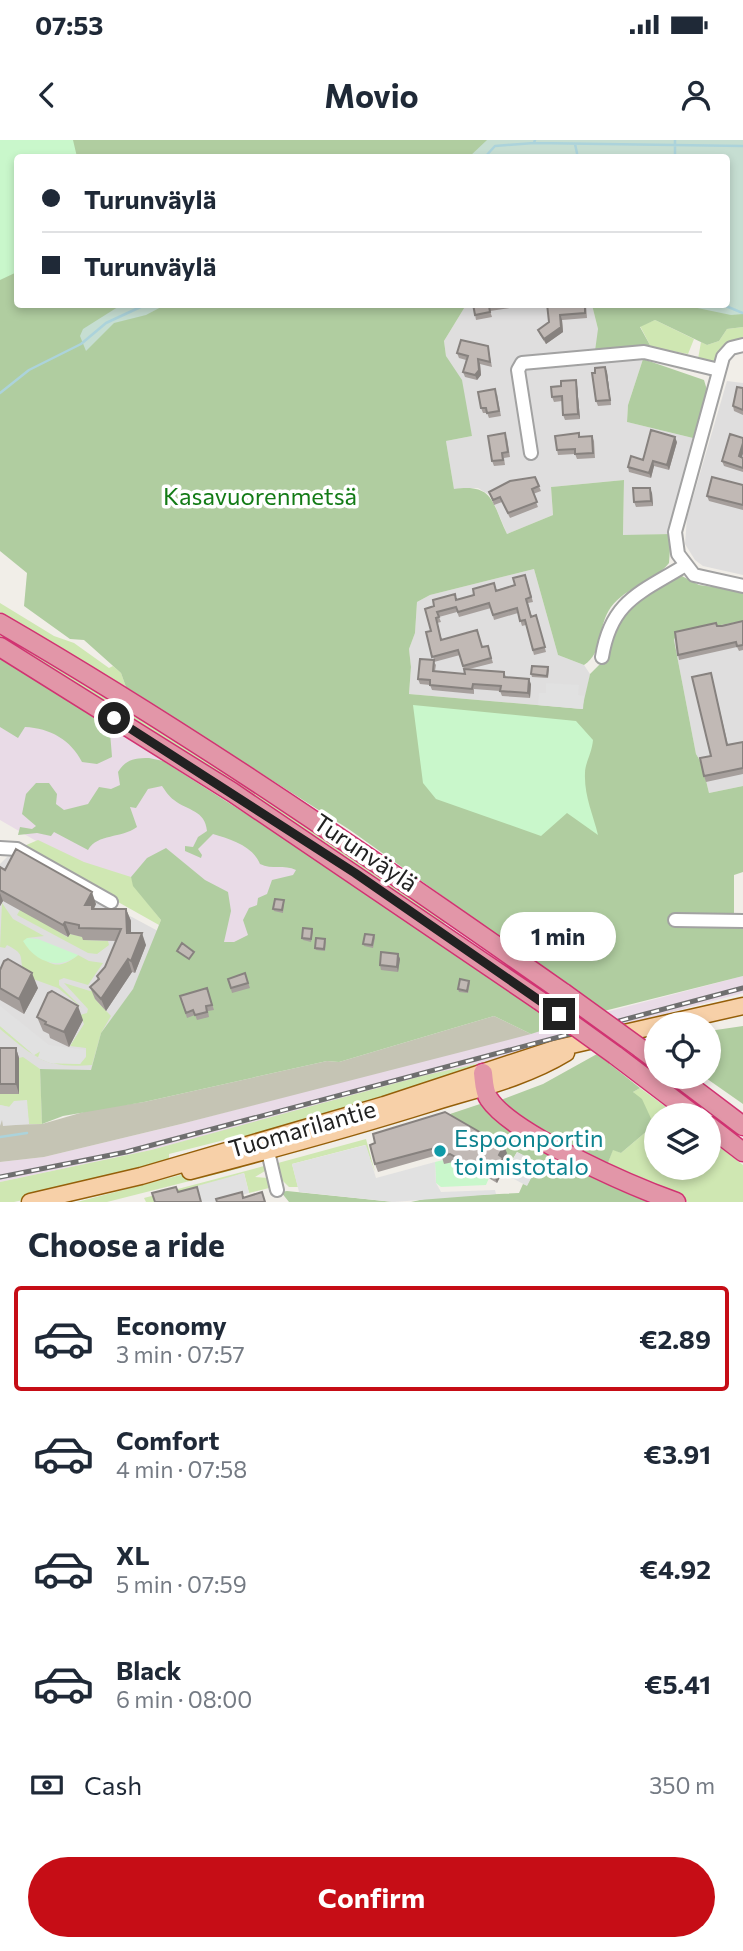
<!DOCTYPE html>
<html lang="en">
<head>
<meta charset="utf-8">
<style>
	:root { --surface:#fff; --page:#f2f2f3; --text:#1f2937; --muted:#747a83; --line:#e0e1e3; --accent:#c60d16 }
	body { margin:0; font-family:Commissioner,sans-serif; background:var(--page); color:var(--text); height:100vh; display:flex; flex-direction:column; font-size:26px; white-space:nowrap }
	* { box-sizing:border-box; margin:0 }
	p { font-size:23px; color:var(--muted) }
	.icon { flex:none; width:38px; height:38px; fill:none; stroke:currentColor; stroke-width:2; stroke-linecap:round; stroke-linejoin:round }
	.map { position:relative; height:1062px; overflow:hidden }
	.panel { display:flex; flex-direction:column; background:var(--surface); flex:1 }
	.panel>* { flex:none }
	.top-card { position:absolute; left:14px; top:14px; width:716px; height:154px; border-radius:7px; box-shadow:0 4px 10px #0003; display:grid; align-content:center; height:154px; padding:0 28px; background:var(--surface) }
	.fabs { position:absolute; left:644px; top:872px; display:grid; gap:14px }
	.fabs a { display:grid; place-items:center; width:77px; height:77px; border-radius:50%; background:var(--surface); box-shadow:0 4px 10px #0003; font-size:35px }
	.end { position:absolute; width:32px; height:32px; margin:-16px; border:9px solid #212121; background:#fff; box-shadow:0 0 0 4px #fff }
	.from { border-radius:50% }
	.bubble { position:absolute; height:49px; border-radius:24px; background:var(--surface); box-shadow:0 4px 10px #0003; font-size:23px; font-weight:700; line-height:49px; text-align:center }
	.top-card b { display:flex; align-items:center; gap:24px; height:66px; font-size:26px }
	.top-card b+b { border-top:2px solid var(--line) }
	.top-card i { width:18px; height:18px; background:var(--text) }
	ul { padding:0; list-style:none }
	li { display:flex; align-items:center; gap:21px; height:105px; margin:0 14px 10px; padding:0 14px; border:4px solid transparent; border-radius:7px }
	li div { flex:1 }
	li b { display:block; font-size:26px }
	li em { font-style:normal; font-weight:700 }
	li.on { border-color:var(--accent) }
	li>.icon { width:63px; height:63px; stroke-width:1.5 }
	h2 { padding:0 28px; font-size:32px; line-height:84px }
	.pay { display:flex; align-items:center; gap:18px; height:77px; padding:0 28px; font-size:26px }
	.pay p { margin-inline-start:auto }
	.action { display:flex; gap:14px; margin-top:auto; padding:14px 28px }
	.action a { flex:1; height:80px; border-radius:42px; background:var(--accent); color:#fff; font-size:28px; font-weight:700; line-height:80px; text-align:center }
	.status { display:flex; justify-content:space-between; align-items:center; height:49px; padding:0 35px; background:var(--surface); direction:ltr }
	.status svg { height:19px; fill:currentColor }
	header { display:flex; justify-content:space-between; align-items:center; height:91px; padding:0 28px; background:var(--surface); font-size:32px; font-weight:700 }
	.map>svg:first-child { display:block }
	.residential { fill:#dfdede }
	.industrial { fill:#e9dbe7 }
	.construction { fill:#c5c4b4 }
	.grass { fill:#cfe7b2 }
	.forest { fill:#b0cda0 }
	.wetland { fill:#c6ded2 }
	.park { fill:#c9f7cb }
	.parking { fill:#e1e1e1 }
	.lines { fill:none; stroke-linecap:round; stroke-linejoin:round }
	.stream { stroke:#acd3db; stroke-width:2.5 }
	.minor-casing { stroke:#a2a2a2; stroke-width:16 }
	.major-casing { stroke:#955f09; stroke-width:19 }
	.highway-casing { stroke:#d13372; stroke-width:21 }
	.minor { stroke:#fff; stroke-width:12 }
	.major { stroke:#f7d0a8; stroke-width:16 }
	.highway { stroke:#e296a8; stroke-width:18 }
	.rail-casing { stroke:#6f6f6f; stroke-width:5 }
	.rail { stroke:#fff; stroke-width:2.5; stroke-dasharray:8; stroke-linecap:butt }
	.highway-bridge-casing { stroke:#d13372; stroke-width:21; stroke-linecap:butt }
	.highway-bridge { stroke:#e296a8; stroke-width:18 }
	.wall { fill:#a69f9c; fill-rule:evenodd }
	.shaded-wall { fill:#87827f }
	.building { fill:#c1b9b5; stroke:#87827f; stroke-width:2 }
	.route { stroke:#212121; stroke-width:9 }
	.culture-dot { fill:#0f9aa8; stroke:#fff; stroke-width:2.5 }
	.labels { text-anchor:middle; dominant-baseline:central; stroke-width:7; stroke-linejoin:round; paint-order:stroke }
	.park-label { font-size:24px; fill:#137b16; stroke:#fff }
	.street-label { font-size:24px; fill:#212121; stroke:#fff }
	.culture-label { font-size:24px; fill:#0d838f; stroke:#fff; text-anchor:start }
</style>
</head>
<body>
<div class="status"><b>07:53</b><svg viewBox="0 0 49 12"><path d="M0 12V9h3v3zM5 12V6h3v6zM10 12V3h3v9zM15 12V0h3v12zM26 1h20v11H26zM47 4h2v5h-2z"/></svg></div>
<header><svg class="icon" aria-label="back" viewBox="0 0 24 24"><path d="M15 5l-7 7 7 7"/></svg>Movio<svg class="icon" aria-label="person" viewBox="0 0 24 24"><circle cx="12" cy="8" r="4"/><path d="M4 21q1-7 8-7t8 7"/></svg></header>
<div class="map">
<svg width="743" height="1062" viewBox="0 0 743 1062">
	<rect width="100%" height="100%" fill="#f1eee8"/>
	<!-- residential -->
	<path class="residential" d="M466,165H592L598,189L643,208V219L628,265L627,282L693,298L671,394L623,396L624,340L551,347L553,375L507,394L491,356L478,348L454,349L446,301L472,296L446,216L444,201Z
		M727,241L743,243V435L703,426L695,420L685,404L687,378Z
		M534,429L558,515L584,525L590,534L583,569L409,554L411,527L409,509L415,493L417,462L430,455Z
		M743,481V646L709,653L702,624L696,614L674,500L676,493Z
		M16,715L158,791L133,850L101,893L91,931L40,929L42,984L0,986V724L7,717Z"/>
	<!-- industrial -->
	<path class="industrial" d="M0,519L94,575L163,621L304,727L238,818L0,680Z
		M743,836V853L151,1010L0,1042V1022L44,1017L181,984Z"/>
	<!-- construction -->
	<path class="construction" d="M494,876L531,894L181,984L44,1017L0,1022V980H3V985L42,984L94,969L144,962L327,921L339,922Z"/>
	<!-- grass -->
	<path class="grass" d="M655,180L694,199L688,214L651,207L640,186Z
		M743,187V200L722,209L713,222L698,219L701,202L707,205L719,201L727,189Z
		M0,463L54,496L74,503L109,528L113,526L121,533L126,547L0,472Z
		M0,491L218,626L447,779L444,784L215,631L0,498Z
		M38,700L84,722L131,737L134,746L161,780L159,785L45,721L24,706Z
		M2,763L13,779L44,796L27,798C42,819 53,836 78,815L89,821L103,823L88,845L64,838L59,840V845L82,868L58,848L33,839L24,832C18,817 27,815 7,805L5,808L0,807Z
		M21,768L67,797L70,794L83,797L84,800L108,801L109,805L97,814L88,813L17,775Z
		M64,843L90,851L96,849L95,859L111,876L101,893L92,925C46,929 34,917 0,889V886L34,915L41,911L38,918L50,923L80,924L86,917V908L62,905L70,906L84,884L80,875L87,873L88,869Z
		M544,909L246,1000L244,995L169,1014V1019C119,1039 68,1050 14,1062H0V1042L151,1010L422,936Z
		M23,917L40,929L42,984H29L26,960L10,967L0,965V954H19V918Z
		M640,948L677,975H656V1027H709V999L743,1025V1062H688L606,1028L613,1009L621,1013L654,985L633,952Z
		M366,999L375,1032L365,1005L292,1024L298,1047H289L279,1037L278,1023Z
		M245,1022L241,1028L107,1062H77L219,1025Z
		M264,1026L265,1031L255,1037L268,1038L269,1048L249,1053L244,1033L155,1062H146L144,1058Z"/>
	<!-- forest -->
	<path class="forest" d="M0,0H743V187L727,189L719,201L707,205L655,180L640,187L651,207L595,211L598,189L592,165L726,164V18H18V164L466,165L444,201L446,216L462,240L472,296L446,301L454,349C495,343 492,364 507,394L553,375L551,347L624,340L623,395L671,394L669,423C654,442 626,447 611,467C597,486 604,512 584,525L558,515L534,429L430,455L417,462L415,493L409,509L411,527L409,554L582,569L590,534L605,519L607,507L625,468L680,435L699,445L743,451V481L677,493L674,500L696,614L702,624L709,653L743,646V732L734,735V779L743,784V836L604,871L350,690L126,547L121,533L84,500L70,499L24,466L27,433L0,411Z
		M643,219L704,240L707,250L693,298L627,282L628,265Z
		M0,519L94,575L110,592L112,617L97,624L82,622C71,600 50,588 25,587L18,598L0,587Z
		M149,618L163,621L328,726L559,885L531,894L494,876L339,922L327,921L144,962L63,976L42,984L40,929L91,930L101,893L133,849L161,780L133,746L131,737L147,718L166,708L205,740L228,752L231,771L224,802H234L248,795L243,780L249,768L257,765L258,758L267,754L272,740L293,735L296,730C284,724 272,730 260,724C253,706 230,699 213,694L198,709L202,715L201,718L185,711V706L193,707L198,697L207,691C205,670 188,671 174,660C169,657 165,650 162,646L148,649L136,668L130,667L137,687C121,699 98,693 88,710L54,692L51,696L37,693L18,695L20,687L32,689L36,686L22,674L26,654L36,643H49L57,654L56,664L64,670L88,664L99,647L111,649L120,645L118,632C126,619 135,618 149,618Z
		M743,886V964L703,936H709V891Z
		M597,914L640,948L633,952L642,959L654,985L621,1013L613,1010L606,1028L571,1010L498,961L543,944Z
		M483,963L661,1062H411L433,1057L519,1053L523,1044L527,1045L538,1023L517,1012L509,1025H506L441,977Z
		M287,1051L394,1062H289L281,1052Z"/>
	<!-- wetland -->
	<path class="wetland" d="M487,0H743V174L731,175L683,165L726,164V18L469,17Z
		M121,165H165L146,175L114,183L86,211L80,196L83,189Z"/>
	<!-- park -->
	<path class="park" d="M0,0H73L77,17L18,18L17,132L0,140Z
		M413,565L576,581L593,600C592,613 585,623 585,633C584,656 593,674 598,695L567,673L541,696L436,659L423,643Z
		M27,798L38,799L78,815C59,831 35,822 23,801Z
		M447,1019L489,1038L486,1045L441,1047L436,1043L435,1022Z"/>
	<!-- parking -->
	<path class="parking" d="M546,543L579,545L578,555L584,556L583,569L538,565L539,553H546Z
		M0,866L49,905L86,910V916L80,924L50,923L38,918L40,911L34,915L0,886Z
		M27,960L29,984L3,986L2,980L0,986V965L9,967L14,961Z
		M366,1005L376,1038L435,1022L436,1043L441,1052L495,1050L496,1054L394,1062L299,1052L292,1024Z
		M517,1012L539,1023L527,1046L505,1034Z
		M244,1033L249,1053L216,1062H202L197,1046Z"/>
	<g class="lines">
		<!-- stream -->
		<path class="stream" d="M675,0V18
			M534,3L743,6
			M575,4L578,18
			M484,18L495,6L534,3L535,0
			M721,164L743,173
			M0,253L29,230L81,204L106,183L147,164
			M0,997L27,993"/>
		<!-- minor casing -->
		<g class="minor-casing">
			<path id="minor" d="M743,205L731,208L723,217L675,392L678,414L694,435L743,446
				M531,313L518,230L522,223L644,212L719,230
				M602,517C611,461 640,453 684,426
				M0,708L17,709L111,762
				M675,780L743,781
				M266,1003L277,1050"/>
		</g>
		<!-- major casing -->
		<g class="major-casing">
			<path id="major" d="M190,1031C271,1010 351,988 431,963C476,949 525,938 566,913
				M30,1062L141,1036L384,965L554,909L743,866"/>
		</g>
		<!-- highway casing -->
		<g class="highway-casing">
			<path id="highway" d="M0,483C195,596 380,724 564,853
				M0,507L232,652L540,861
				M640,908L656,920
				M615,915L694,975
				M483,933C484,941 484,952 489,959C513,995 634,1047 676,1062
				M677,936L743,986
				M709,986L743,1012"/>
		</g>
		<!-- minor -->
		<use href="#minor" class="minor"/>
		<!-- major -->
		<use href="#major" class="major"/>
		<!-- highway -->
		<use href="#highway" class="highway"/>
		<!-- rail casing -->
		<g class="rail-casing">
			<path id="rail" d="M0,1037L126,1012L743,848"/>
		</g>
		<!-- rail -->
		<use href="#rail" class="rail"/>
		<!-- highway-bridge casing -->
		<g class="highway-bridge-casing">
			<path id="highway-bridge" d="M564,853L640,908
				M540,861L615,915"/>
		</g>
		<!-- highway-bridge -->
		<use href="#highway-bridge" class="highway-bridge"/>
	</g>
	<!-- wall -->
	<path class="wall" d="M473,164H517V167L490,171L492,177L476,180Z
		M547,164H586L587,178L562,180L563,192L546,204L540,195L538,190L549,182Z
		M488,206L492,227L480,224L481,235L477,240L465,237L463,232L466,220L459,218L457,213Z
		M605,227L607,232L611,265L598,266L596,261L595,233Z
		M576,240L577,245L580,279L565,280L563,275L562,261L554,262L552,257L561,246Z
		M743,248V275L734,271L733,266Z
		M497,254L501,276L489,278L487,273H483L481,268Z
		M592,296L594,301L595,318L577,319L575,314L558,315L557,310L580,297Z
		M507,298L510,317L504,318L505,325L494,326L492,321Z
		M677,302L669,330L654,326L651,338L629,332L628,327Z
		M742,317L743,318V332L724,326L722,321Z
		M535,337L541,351L533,354L538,367L510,378L502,362L494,365L489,352Z
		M743,345V370L709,361L707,356Z
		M652,353L653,366L636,367L634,362Z
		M527,440L533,462L528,463L532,477L536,475L546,512L534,515L526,485L522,486L518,473L494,480L491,468L459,477L457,472L439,477L441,482L437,483L442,500L482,507L488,506L493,523L469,529L504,532L506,537L531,544L530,558L502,556L500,551L474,549V554L432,550L430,545L420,544L418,539L434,520L426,492L431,491L425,469L515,445ZM460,515L465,534L435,531L436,525L434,522Z
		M743,481V510L739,511L737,507L679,520L678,515L717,486Z
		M548,527L549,530L548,538L532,537L531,534Z
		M711,533L728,605L743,602V634L706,642L704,636L711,616Z
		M0,727L96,764L94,769H126L131,781V793L146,805L135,833L132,832L106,871L95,859L90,847L98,840L97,836L105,827L116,801L83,800L82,797L70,794L68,797L3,761L0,766Z
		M284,760V763L283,773L274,771L273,769Z
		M312,789L313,792L311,802L303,800L302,798Z
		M374,795L375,798L373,808L364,806L363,804Z
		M326,801L325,811L316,810L315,808Z
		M398,814L400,819L398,832L381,830L380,825Z
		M0,830L38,848L24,874L0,860Z
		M245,833L250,848L232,853L228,839Z
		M469,841L470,843L468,853L459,852L458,849Z
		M207,848L214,870L208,871L209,877L197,880L195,875L187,878L180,856Z
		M37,877L83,880L69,907L50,898L49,894L43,891Z
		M0,908H16L19,918V954H0Z
		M373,994L507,1013L504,1019L506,1025L497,1043L480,1033L478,1036L453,1022L444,1024L441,1014L378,1032L375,1024V1003Z"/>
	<!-- shaded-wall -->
	<path class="shaded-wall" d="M560,175L562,180L563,192L546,204L544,199Z
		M478,219L480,224L481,235L477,240L475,235Z
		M605,227L607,232L611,265L610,260Z
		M576,240L577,245L580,279L578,274Z
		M675,297L677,302L669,330L667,325Z
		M743,303V314L741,321L739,316Z
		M653,321L654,326L651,338L649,333Z
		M650,348L652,353L653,366L651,361Z
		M529,539L531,544L530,558L528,553Z
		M92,752L96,764L93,770L85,765Z
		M0,753L3,761L0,766Z
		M126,769L131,781V805L127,793Z
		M65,782L70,794L68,797L63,785Z
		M142,793L146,805L135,833L131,821Z
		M398,814L400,819L398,832L397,827Z
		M128,819L132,832L106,871L101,859Z
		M32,833L38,848L24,874L19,859Z
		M78,866L83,880L69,907L64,892Z
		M16,908L19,918V954L16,944Z
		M504,1006L507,1013L504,1019L506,1025L497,1043L494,1035L499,1015Z
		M477,1025L480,1033L478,1036L475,1028Z"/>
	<!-- building -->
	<path class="building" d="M473,164H499L489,166L490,172L475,175Z
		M547,164H585V173L560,175L561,187L544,199L538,190L549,182Z
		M461,200L488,206L490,222L478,219L479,230L475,235L463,232L468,216L457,213Z
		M605,227L610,260L596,261L592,233H595V228Z
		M576,240L578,274L563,275L562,256L552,257L551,247L561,246V241Z
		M737,247L743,248V270L733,266Z
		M495,249L499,271L487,273L486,268H481L478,252Z
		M651,290L675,297L667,325L653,321L649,333L628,327L631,316L643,320Z
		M505,293L508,312L502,313L503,320L492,321L488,296Z
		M579,293V297L592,296L593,313L575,314V309L557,310L555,296Z
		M730,294L743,298V303L739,316L743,318V328L722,321Z
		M535,337L539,346L532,349L537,362L508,373L500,357L493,360L489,352L510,341Z
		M712,337L743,345V365L707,356Z
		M633,348H650L651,361L634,362Z
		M525,435L531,457L526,459L531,477L536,475L545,507L533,510L525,480L520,481L517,468L493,475L489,463L458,472L456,467L437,472L439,477L436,478L441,500L477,490L482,507L488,506L491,518L463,526L458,510L432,517L426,492L431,491L425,469L434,466L433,460L455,454L456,460L474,455L473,449L494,443L496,451L515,445L513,438Z
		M743,481V505L737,506L736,502L678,515L675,492L716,483L717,486H722Z
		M420,519L434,520L433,531L465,534L464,529L504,532V537L529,539L528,553L500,551L501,546L473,544L472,549L430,545V540L418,539Z
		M532,526L548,527L547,536L531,534Z
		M711,533L727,605L743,602V628L704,636L700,618L711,616L692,537Z
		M16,709L92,752L85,765H92V769H126L127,793H142L131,821L128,819L101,859L90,847L99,839L97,836L105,827L121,789L79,788V785L65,782L63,785L0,750V727L5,730Z
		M275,759L284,760L282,770L273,769Z
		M303,788L312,789L311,799L302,798Z
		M365,794L374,795L372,805L363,804Z
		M316,798L325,799L324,809L315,808Z
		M182,803L194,812L189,819L177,811Z
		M381,812L398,814L397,827L380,825Z
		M8,819L32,833L19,859L0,848V830L4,821Z
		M245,833L248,843L231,848L228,839Z
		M460,839L469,841L467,851L458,849Z
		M207,848L212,865L206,866L207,872L195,875L193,870L186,873L180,856Z
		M52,851L78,866L64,892L45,884L46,882L37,877L48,853Z
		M0,908H16V944H0Z
		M445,972L504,1006L499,1015L503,1018L494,1035L477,1025L475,1028L450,1014L441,1016L439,1007L375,1024L370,1005L375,1003L373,994Z
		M176,1047L178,1052L197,1047L201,1062H155L152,1053Z
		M242,1052L243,1058L262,1052L265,1062H217L216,1059Z"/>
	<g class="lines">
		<!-- route -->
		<path class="route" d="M114,578L355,733L559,874"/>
	</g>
	<!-- markers -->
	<circle class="culture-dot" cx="440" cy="1011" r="7"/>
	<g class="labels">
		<!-- park labels -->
		<g class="park-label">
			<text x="260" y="355">Kasavuorenmetsä</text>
		</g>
		<!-- street labels -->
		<g class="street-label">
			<text transform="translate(366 712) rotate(34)">Turunväylä</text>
			<text transform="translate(302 988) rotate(-16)">Tuomarilantie</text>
		</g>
		<!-- culture labels -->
		<g class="culture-label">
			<text x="454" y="997">Espoonportin<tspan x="454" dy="28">toimistotalo</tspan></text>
		</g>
	</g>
</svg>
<div class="fabs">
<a><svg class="icon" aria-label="locate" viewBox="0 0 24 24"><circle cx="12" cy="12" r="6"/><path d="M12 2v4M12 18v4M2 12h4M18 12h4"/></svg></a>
<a><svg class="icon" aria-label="layers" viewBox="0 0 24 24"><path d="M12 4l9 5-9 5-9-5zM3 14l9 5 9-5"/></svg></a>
</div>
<i class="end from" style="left:114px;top:578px"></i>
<i class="end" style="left:559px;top:874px"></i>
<div class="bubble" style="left:500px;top:772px;width:116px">1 min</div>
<div class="top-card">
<b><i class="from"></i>Turunväylä</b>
<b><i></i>Turunväylä</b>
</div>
</div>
<section class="panel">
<h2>Choose a ride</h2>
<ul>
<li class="on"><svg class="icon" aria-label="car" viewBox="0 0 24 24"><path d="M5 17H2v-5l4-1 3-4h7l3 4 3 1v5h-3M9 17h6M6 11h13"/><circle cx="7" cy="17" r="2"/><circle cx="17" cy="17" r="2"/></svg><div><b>Economy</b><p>3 min · 07:57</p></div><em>€2.89</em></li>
<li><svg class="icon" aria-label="car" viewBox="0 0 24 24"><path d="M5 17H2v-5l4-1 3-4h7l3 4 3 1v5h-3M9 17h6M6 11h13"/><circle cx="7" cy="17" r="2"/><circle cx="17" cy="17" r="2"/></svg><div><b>Comfort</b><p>4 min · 07:58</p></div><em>€3.91</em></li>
<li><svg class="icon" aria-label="car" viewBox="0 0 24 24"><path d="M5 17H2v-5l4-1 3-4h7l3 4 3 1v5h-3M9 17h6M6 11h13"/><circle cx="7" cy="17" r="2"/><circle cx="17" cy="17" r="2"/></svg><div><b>XL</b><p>5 min · 07:59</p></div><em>€4.92</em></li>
<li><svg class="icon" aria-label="car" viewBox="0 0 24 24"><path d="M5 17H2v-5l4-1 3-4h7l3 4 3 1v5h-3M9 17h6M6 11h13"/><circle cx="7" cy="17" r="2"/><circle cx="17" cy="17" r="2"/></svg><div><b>Black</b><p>6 min · 08:00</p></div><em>€5.41</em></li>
</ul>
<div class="pay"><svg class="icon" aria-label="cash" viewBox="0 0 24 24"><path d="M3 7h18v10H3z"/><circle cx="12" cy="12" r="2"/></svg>Cash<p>350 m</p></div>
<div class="action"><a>Confirm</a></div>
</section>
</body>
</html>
